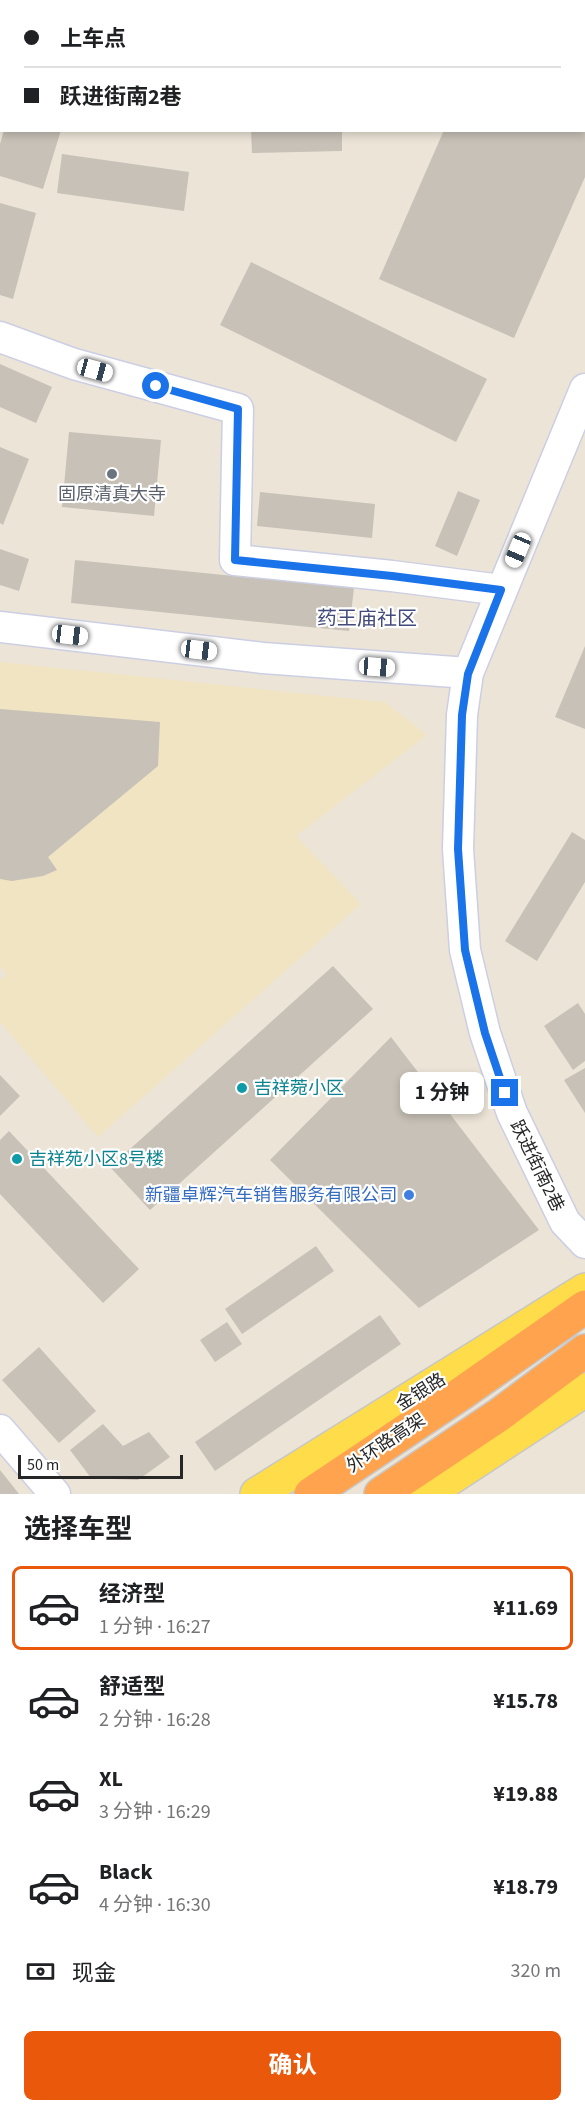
<!DOCTYPE html>
<html lang="zh">
<head>
<meta charset="utf-8">
<style>
	:root { --surface:#fff; --page:#f2f2f2; --text:#202124; --muted:#757577; --line:#e0e0e0; --accent:#ea580c }
	body { margin:0; font-family:"Source Sans 3","Noto Sans SC",sans-serif; background:var(--page); color:var(--text); height:100vh; display:flex; flex-direction:column; font-size:22px; white-space:nowrap }
	* { box-sizing:border-box; margin:0 }
	p { font-size:20px; color:var(--muted) }
	.icon { flex:none; width:33px; height:33px; fill:none; stroke:currentColor; stroke-width:2; stroke-linecap:round; stroke-linejoin:round }
	.map { position:relative; height:1494px; overflow:hidden }
	.drawer { display:flex; flex-direction:column; background:var(--surface); flex:1 }
	.drawer>* { flex:none }
	.hud { position:absolute; left:0px; top:0px; width:585px; height:132px; box-shadow:0 3px 9px #0003; display:grid; align-content:center; height:132px; padding:0 24px; background:var(--surface) }
	.scale { position:absolute; left:18px; bottom:15px; width:165px; box-sizing:border-box; padding-left:6px; border:3px solid #272727; border-top:0; font-size:16px; line-height:21px; white-space:nowrap; color:#272727; -webkit-text-stroke:4px #fff; paint-order:stroke }
	.end { position:absolute; width:27px; height:27px; margin:-14px; border:8px solid #1a73e8; background:#fff; box-shadow:0 0 0 3px #fff }
	.from { border-radius:50% }
	.bubble { position:absolute; height:42px; border-radius:9px; background:var(--surface); box-shadow:0 3px 9px #0003; font-size:20px; font-weight:700; line-height:42px; text-align:center }
	.car { position:absolute; width:18px; height:36px; margin:-18px -9px; border-radius:8px; box-shadow:0 0 4px 2px #0007; background:linear-gradient(#fff 24%,#345 0 40%,#fff 0 76%,#345 0 86%,#fff 0) }
	.hud b { display:flex; align-items:center; gap:21px; height:57px; font-size:22px }
	.hud b+b { border-top:2px solid var(--line) }
	.hud i { width:15px; height:15px; background:var(--text) }
	ul { padding:0; list-style:none }
	li { display:flex; align-items:center; gap:18px; height:84px; margin:0 12px 9px; padding:0 12px; border:3px solid transparent; border-radius:9px }
	li div { flex:1 }
	li b { display:block; font-size:22px }
	li em { font-style:normal; font-weight:700 }
	li.active { border-color:var(--accent) }
	li>.icon { width:54px; height:54px; stroke-width:1.5 }
	h2 { padding:0 24px; font-size:27px; line-height:72px }
	.pay { display:flex; align-items:center; gap:15px; height:66px; padding:0 24px; font-size:22px }
	.pay p { margin-inline-start:auto }
	.primary-button { display:flex; gap:12px; margin-top:auto; padding:12px 24px }
	.primary-button a { flex:1; height:69px; border-radius:9px; background:var(--accent); color:#fff; font-size:24px; font-weight:700; line-height:69px; text-align:center }
	.map>svg:first-child { display:block }
	.education { fill:#f0e4c3 }
	.building { fill:#c7c1b7 }
	.lines { fill:none; stroke-linecap:round; stroke-linejoin:round }
	.minor-casing { stroke:#cccfe3; stroke-width:33 }
	.major-casing { stroke:#c7c7c7; stroke-width:36 }
	.highway-casing { stroke:#c7c7c7; stroke-width:36 }
	.minor { stroke:#fff; stroke-width:30 }
	.major { stroke:#ffdc49; stroke-width:33 }
	.highway { stroke:#ffa34f; stroke-width:33 }
	.route { stroke:#1a73e8; stroke-width:8 }
	.worship-dot { fill:#6b7280; stroke:#fff; stroke-width:2 }
	.culture-dot { fill:#0f9aa8; stroke:#fff; stroke-width:2 }
	.shop-dot { fill:#3f7fe0; stroke:#fff; stroke-width:2 }
	.labels { text-anchor:middle; dominant-baseline:central; stroke-width:4.5; stroke-linejoin:round; paint-order:stroke }
	.worship-label { font-size:18px; fill:#5b616d; stroke:#fff }
	.culture-label { font-size:18px; fill:#0d838f; stroke:#fff; text-anchor:start }
	.street-label { font-size:18px; fill:#272727; stroke:#fff }
	.shop-label { font-size:18px; fill:#366cbe; stroke:#fff; text-anchor:end }
	.neighbourhood-label { font-size:20px; fill:#434b7c; stroke:#fff }
</style>
</head>
<body>
<div class="map">
<svg width="585" height="1494" viewBox="0 0 585 1494">
	<rect width="100%" height="100%" fill="#ece4d7"/>
	<!-- education -->
	<path class="education" d="M0,662L385,702L427,735L296,836L361,904L98,1137L0,1022V980L7,974L0,967Z"/>
	<!-- building -->
	<path class="building" d="M4,130H61L43,189L0,176V144Z
		M251,130H342V151L252,153Z
		M444,130H585V177L514,338L379,279Z
		M62,154L189,172L184,211L57,193Z
		M0,203L36,213L13,299L0,295Z
		M251,262L487,379L456,442L220,325Z
		M0,364L52,387L36,423L0,407Z
		M69,432L161,440L154,516L62,507Z
		M0,447L29,459L3,525L0,523Z
		M458,491L480,500L457,556L435,546Z
		M260,492L375,504L372,538L257,526Z
		M0,549L29,559L19,591L0,585Z
		M75,560L354,588L349,631L71,603Z
		M585,646V729L555,717Z
		M0,709L160,722L158,766L48,857L57,870L43,876L12,881L0,879Z
		M572,832L585,840V882L537,961L505,941Z
		M333,966L373,1009L150,1210L110,1167Z
		M578,1003L585,1014V1061L573,1070L544,1026Z
		M391,1037L539,1230L419,1308L270,1160Z
		M585,1068V1113L564,1080Z
		M0,1075L20,1096L0,1116Z
		M9,1131L139,1269L103,1303L0,1194V1140Z
		M316,1246L334,1271L242,1334L225,1309Z
		M380,1315L401,1344L215,1471L195,1442Z
		M227,1322L242,1344L215,1362L200,1340Z
		M39,1347L96,1411L59,1443L2,1380Z
		M103,1424L123,1446L149,1432L170,1457L138,1480L91,1478L70,1450Z
		M0,1470L12,1485L19,1494H0Z"/>
	<g class="lines">
		<!-- minor casing -->
		<g class="minor-casing">
			<path id="minor" d="M563,0L567,2
				M0,337L74,364L238,409L235,560L392,576L501,590
				M585,389L468,673L462,715L458,849L465,950L485,1033L512,1113L565,1222L585,1243
				M0,627L263,658L468,673
				M0,1430L55,1494"/>
		</g>
		<!-- major casing -->
		<g class="major-casing">
			<path id="major" d="M257,1494L585,1290
				M426,1494L585,1390"/>
		</g>
		<!-- highway casing -->
		<g class="highway-casing">
			<path id="highway" d="M311,1494L462,1393L585,1307
				M381,1494L499,1415L585,1351"/>
		</g>
		<!-- minor -->
		<use href="#minor" class="minor"/>
		<!-- major -->
		<use href="#major" class="major"/>
		<!-- highway -->
		<use href="#highway" class="highway"/>
	</g>
	<g class="lines">
		<!-- route -->
		<path class="route" d="M156,386L238,409L235,560L392,576L501,590L468,674L462,715L458,849L465,950L485,1033L505,1093"/>
	</g>
	<!-- markers -->
	<circle class="worship-dot" cx="112" cy="474" r="6"/>
	<g class="culture-dot">
		<circle cx="242" cy="1088" r="6"/>
		<circle cx="17" cy="1159" r="6"/>
	</g>
	<circle class="shop-dot" cx="409" cy="1195" r="6"/>
	<g class="labels">
		<!-- worship labels -->
		<g class="worship-label">
			<text x="112" y="494">固原清真大寺</text>
		</g>
		<!-- culture labels -->
		<g class="culture-label">
			<text x="254" y="1088">吉祥菀小区</text>
			<text x="29" y="1159">吉祥苑小区8号楼</text>
		</g>
		<!-- street labels -->
		<g class="street-label">
			<text transform="translate(537 1166) rotate(64)">跃进街南2巷</text>
			<text transform="translate(421 1392) rotate(-32)">金银路</text>
			<text transform="translate(386 1443) rotate(-34)">外环路高架</text>
		</g>
		<!-- shop labels -->
		<g class="shop-label">
			<text x="397" y="1195">新疆卓辉汽车销售服务有限公司</text>
		</g>
		<!-- neighbourhood labels -->
		<g class="neighbourhood-label">
			<text x="367" y="619">药王庙社区</text>
		</g>
	</g>
</svg>
<div class="scale">50 m</div>
<i class="end from" style="left:156px;top:386px"></i>
<i class="end" style="left:505px;top:1093px"></i>
<div class="bubble" style="left:400px;top:1072px;width:84px">1 分钟</div>
<i class="car" style="left:95px;top:370px;rotate:105deg"></i>
<i class="car" style="left:518px;top:550px;rotate:203deg"></i>
<i class="car" style="left:70px;top:635px;rotate:97deg"></i>
<i class="car" style="left:199px;top:650px;rotate:97deg"></i>
<i class="car" style="left:377px;top:667px;rotate:94deg"></i>
<div class="hud">
<b><i class="from"></i>上车点</b>
<b><i></i>跃进街南2巷</b>
</div>
</div>
<section class="drawer">
<h2>选择车型</h2>
<ul>
<li class="active"><svg class="icon" aria-label="car" viewBox="0 0 24 24"><path d="M5 17H2v-5l4-1 3-4h7l3 4 3 1v5h-3M9 17h6M6 11h13"/><circle cx="7" cy="17" r="2"/><circle cx="17" cy="17" r="2"/></svg><div><b>经济型</b><p>1 分钟 · 16:27</p></div><em>¥11.69</em></li>
<li><svg class="icon" aria-label="car" viewBox="0 0 24 24"><path d="M5 17H2v-5l4-1 3-4h7l3 4 3 1v5h-3M9 17h6M6 11h13"/><circle cx="7" cy="17" r="2"/><circle cx="17" cy="17" r="2"/></svg><div><b>舒适型</b><p>2 分钟 · 16:28</p></div><em>¥15.78</em></li>
<li><svg class="icon" aria-label="car" viewBox="0 0 24 24"><path d="M5 17H2v-5l4-1 3-4h7l3 4 3 1v5h-3M9 17h6M6 11h13"/><circle cx="7" cy="17" r="2"/><circle cx="17" cy="17" r="2"/></svg><div><b>XL</b><p>3 分钟 · 16:29</p></div><em>¥19.88</em></li>
<li><svg class="icon" aria-label="car" viewBox="0 0 24 24"><path d="M5 17H2v-5l4-1 3-4h7l3 4 3 1v5h-3M9 17h6M6 11h13"/><circle cx="7" cy="17" r="2"/><circle cx="17" cy="17" r="2"/></svg><div><b>Black</b><p>4 分钟 · 16:30</p></div><em>¥18.79</em></li>
</ul>
<div class="pay"><svg class="icon" aria-label="cash" viewBox="0 0 24 24"><path d="M3 7h18v10H3z"/><circle cx="12" cy="12" r="2"/></svg>现金<p>320 m</p></div>
<div class="primary-button"><a>确认</a></div>
</section>
</body>
</html>
